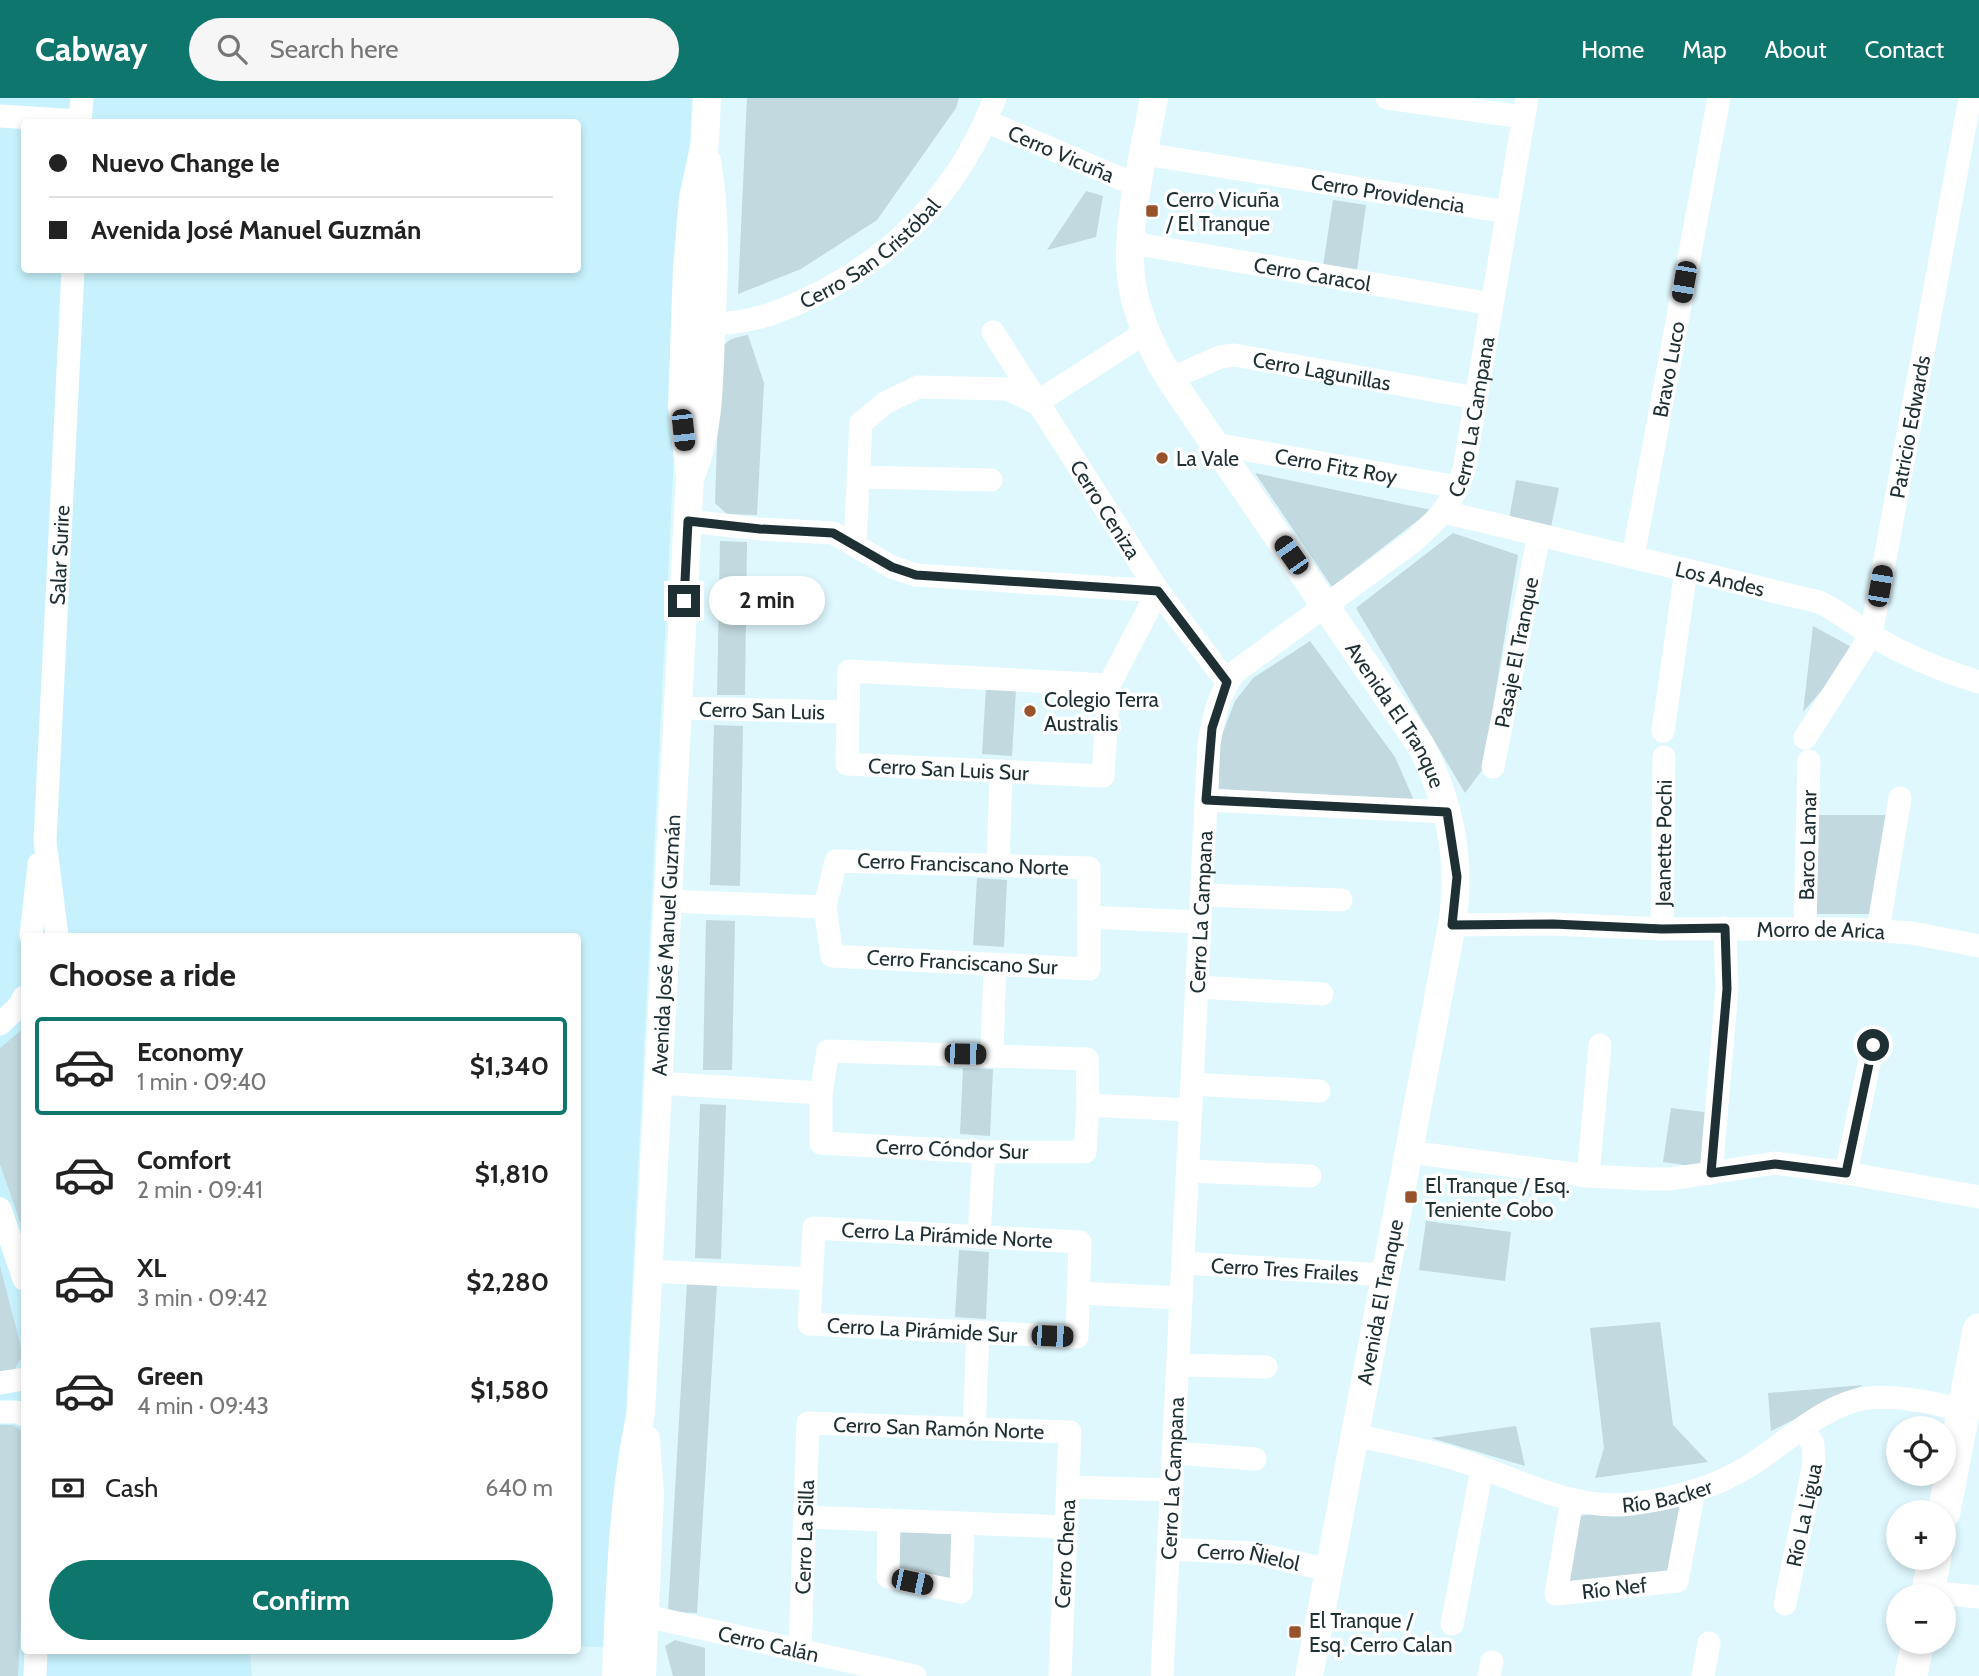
<!DOCTYPE html>
<html lang="en">
<head>
<meta charset="utf-8">
<style>
	:root { --surface:#fff; --page:#f6f6f6; --text:#222; --muted:#767676; --line:#e0e0e0; --accent:#0f766e }
	body { margin:0; font-family:Cabin,sans-serif; background:var(--page); color:var(--text); height:100vh; display:flex; flex-direction:column; font-size:26px; white-space:nowrap }
	* { box-sizing:border-box; margin:0 }
	p { font-size:23px; color:var(--muted) }
	.icon { flex:none; width:38px; height:38px; fill:none; stroke:currentColor; stroke-width:2; stroke-linecap:round; stroke-linejoin:round }
	.map { position:relative; flex:1; overflow:hidden }
	.sheet { position:absolute; left:21px; top:835px; width:560px; height:721px; display:flex; flex-direction:column; background:var(--surface); border-radius:7px; box-shadow:0 4px 10px #0003 }
	.sheet>* { flex:none }
	.banner { position:absolute; left:21px; top:21px; width:560px; height:154px; border-radius:7px; box-shadow:0 4px 10px #0003; display:grid; align-content:center; height:154px; padding:0 28px; background:var(--surface) }
	.controls { position:absolute; left:1886px; top:1318px; display:grid; gap:14px }
	.controls a { display:grid; place-items:center; width:70px; height:70px; border-radius:50%; background:var(--surface); box-shadow:0 4px 10px #0003; font-size:35px }
	.end { position:absolute; width:32px; height:32px; margin:-16px; border:9px solid #1f3035; background:#fff; box-shadow:0 0 0 4px #fff }
	.from { border-radius:50% }
	.bubble { position:absolute; height:49px; border-radius:24px; background:var(--surface); box-shadow:0 4px 10px #0003; font-size:23px; font-weight:700; line-height:49px; text-align:center }
	.car { position:absolute; width:21px; height:42px; margin:-21px -10px; border-radius:9px; box-shadow:0 0 5px 2px #0007; background:linear-gradient(#222 24%,#8ab4d8 0 40%,#222 0 76%,#8ab4d8 0 86%,#222 0) }
	.banner b { display:flex; align-items:center; gap:24px; height:66px; font-size:26px }
	.banner b+b { border-top:2px solid var(--line) }
	.banner i { width:18px; height:18px; background:var(--text) }
	ul { padding:0; list-style:none }
	li { display:flex; align-items:center; gap:21px; height:98px; margin:0 14px 10px; padding:0 14px; border:4px solid transparent; border-radius:7px }
	li div { flex:1 }
	li b { display:block; font-size:26px }
	li em { font-style:normal; font-weight:700 }
	li.current { border-color:var(--accent) }
	li>.icon { width:63px; height:63px; stroke-width:1.5 }
	h2 { padding:0 28px; font-size:32px; line-height:84px }
	.pay { display:flex; align-items:center; gap:18px; height:77px; padding:0 28px; font-size:26px }
	.pay p { margin-inline-start:auto }
	.primary-button { display:flex; gap:14px; margin-top:auto; padding:14px 28px }
	.primary-button a { flex:1; height:80px; border-radius:42px; background:var(--accent); color:#fff; font-size:28px; font-weight:700; line-height:80px; text-align:center }
	header { display:flex; align-items:center; gap:42px; box-sizing:border-box; height:98px; padding:0 35px; background:var(--accent); color:#fff }
	header strong { font-size:33px }
	nav { display:flex; gap:38px; margin-inline-start:auto; font-size:24px }
	.search { width:490px; height:63px; background:var(--page); display:flex; align-items:center; gap:18px; box-sizing:border-box; padding:0 24px; border-radius:38px; color:var(--muted); font-size:26px }
	.map>svg:first-child { display:block }
	.built { fill:#c7f2fd; fill-rule:evenodd }
	.green { fill:#c1d9df }
	.lines { fill:none; stroke-linecap:round; stroke-linejoin:round }
	.minor { stroke:#fff; stroke-width:23 }
	.tertiary { stroke:#fff; stroke-width:28 }
	.secondary { stroke:#fff; stroke-width:33 }
	.route { stroke:#1f3035; stroke-width:9 }
	.poi-dot { fill:#99532a; stroke:#fff; stroke-width:2.5 }
	.labels { text-anchor:middle; dominant-baseline:central; stroke-width:7; stroke-linejoin:round; paint-order:stroke }
	.street-label { font-size:21px; fill:#1f3035; stroke:#fff }
	.poi-label { font-size:21px; fill:#1f3035; stroke:#fff; text-anchor:start }
</style>
</head>
<body>
<header>
<strong>Cabway</strong>
<div class="search"><svg class="icon" aria-label="search" viewBox="0 0 24 24"><circle cx="10" cy="10" r="6"/><path d="M15 15l6 6"/></svg>Search here</div>
<nav><a>Home</a><a>Map</a><a>About</a><a>Contact</a></nav>
</header>
<div class="map">
<svg width="1979" height="1578" viewBox="0 0 1979 1578">
	<rect width="100%" height="100%" fill="#def8fe"/>
	<!-- built -->
	<path class="built" d="M0,0H692L614,1550L578,1548V838H24V1552H250L252,1578H0ZM24,24H578V172H24Z"/>
	<!-- green -->
	<path class="green" d="M747,0H959L956,10L877,122L801,171L738,196Z
		M1086,93L1103,98L1096,139L1047,152Z
		M1333,102L1366,107L1357,172L1323,168Z
		M748,237L764,285L757,417L727,416L715,405L720,256C725,241 733,240 748,237Z
		M1255,375L1431,412L1332,489Z
		M1516,382L1559,390L1551,429L1509,421Z
		M1453,435L1518,457L1483,671L1465,695L1356,510Z
		M720,443L747,444L745,597H717Z
		M1813,528L1857,552L1803,614Z
		M1310,543L1395,659L1416,707L1219,691L1217,650L1235,603L1253,580Z
		M986,589L1016,591L1012,658L982,656Z
		M714,627L743,628L740,788L710,787Z
		M1817,717H1889L1873,816H1817Z
		M977,780L1007,782L1004,849L973,847Z
		M706,822L735,823L732,972H703Z
		M24,930V1136L0,1066V950Z
		M963,970L993,971L990,1038L960,1036Z
		M700,1006L726,1007L721,1161L695,1160Z
		M1671,1010L1712,1015L1705,1070L1663,1064Z
		M1426,1123L1511,1134L1505,1183L1419,1172Z
		M959,1152L989,1154L986,1221L955,1219Z
		M0,1168L23,1257L14,1272L0,1274Z
		M687,1184L717,1186L697,1515L668,1514Z
		M1660,1224L1673,1327L1708,1364L1595,1380L1604,1350L1590,1230Z
		M1863,1287L1771,1333L1768,1295Z
		M0,1327H13L24,1334V1461L18,1578H0Z
		M1516,1328L1525,1368L1431,1340Z
		M1685,1405L1670,1474L1567,1487L1578,1418Z
		M896,1434L953,1436L952,1482L897,1471Z
		M675,1542L705,1550V1578H673L665,1548Z"/>
	<g class="lines">
		<!-- minor -->
		<g class="minor">
			<path d="M1387,0L1523,19"/>
			<path d="M0,18L80,23"/>
			<path id="s1" d="M986,23L1138,88"/>
			<path d="M80,24L82,0"/>
			<path id="s2" d="M1144,56L1507,114"/>
			<path id="s3" d="M1131,145L1492,206"/>
			<path id="s4" d="M695,226C748,228 781,215 827,191C906,148 963,84 995,0"/>
			<path id="s5" d="M993,234L1158,493L1227,584"/>
			<path id="s6" d="M1170,281L1220,259L1234,257L1476,300"/>
			<path d="M1036,305L1146,234"/>
			<path id="s7" d="M1214,346L1458,389"/>
			<path d="M860,379L991,382"/>
			<path id="s8" d="M1444,414L1819,504C1839,513 1855,527 1874,539C1907,558 1942,573 1979,584"/>
			<path d="M688,423L760,431L833,435L892,469L916,477L1158,493"/>
			<path d="M855,446L861,325L885,305L918,289L1008,291L1036,305"/>
			<path id="s9" d="M1633,459L1719,0"/>
			<path id="s10" d="M1109,587L849,573L847,666L1103,678L1109,587L1158,493"/>
			<path id="s11" d="M678,610L847,614"/>
			<path d="M1663,633L1686,472"/>
			<path id="s12" d="M1805,640L1871,537L1970,0"/>
			<path id="s13" d="M1493,669L1539,437"/>
			<path d="M1206,702L1447,714"/>
			<path d="M836,763L1089,770V871L832,858L825,809Z"/>
			<path d="M998,766L1001,673"/>
			<path d="M1202,797L1341,802"/>
			<path d="M667,803L825,809"/>
			<path d="M1089,819L1200,824"/>
			<path id="s14" d="M1452,827L1553,826L1662,831H1847L1912,835L1979,848"/>
			<path id="s15" d="M1805,829L1809,663"/>
			<path id="s16" d="M1662,831L1664,659"/>
			<path d="M1878,832L1900,700"/>
			<path d="M31,838L39,766"/>
			<path id="s17" d="M57,838L45,743L73,172"/>
			<path d="M1197,889L1322,896"/>
			<path d="M0,926L19,908L24,899"/>
			<path d="M828,953L1087,961L1088,1007L1085,1054H984L821,1045V995Z"/>
			<path d="M992,956L995,866"/>
			<path d="M657,985L821,995"/>
			<path d="M1192,986L1319,993"/>
			<path d="M1088,1007L1191,1012"/>
			<path d="M1409,1054L1588,1078L1648,1081H1670L1775,1065L1846,1075L1979,1099"/>
			<path d="M1188,1073L1310,1078"/>
			<path d="M1711,1075L1727,891L1725,830"/>
			<path d="M1846,1075L1873,947"/>
			<path d="M1588,1078L1600,947"/>
			<path d="M0,1111L24,1181"/>
			<path d="M814,1130L1080,1144L1077,1239L809,1226Z"/>
			<path d="M979,1139L984,1054"/>
			<path id="s18" d="M1183,1165L1385,1177"/>
			<path d="M648,1173L812,1181"/>
			<path d="M1079,1195L1181,1200"/>
			<path d="M1178,1267L1266,1269"/>
			<path d="M0,1285L24,1281"/>
			<path d="M0,1314H17L24,1317"/>
			<path d="M974,1331L978,1234"/>
			<path id="s19" d="M1354,1337C1390,1345 1427,1352 1462,1363C1516,1380 1572,1413 1631,1406C1671,1401 1711,1391 1746,1370C1784,1347 1825,1304 1869,1300C1901,1297 1933,1305 1964,1312"/>
			<path d="M1174,1355L1255,1361"/>
			<path d="M1069,1389L1172,1392"/>
			<path id="s20" d="M1572,1402L1556,1496L1677,1483L1694,1393"/>
			<path d="M806,1419L1066,1429"/>
			<path d="M889,1422L888,1479L961,1494L963,1425"/>
			<path id="s21" d="M1169,1451L1254,1455L1329,1472"/>
			<path d="M1928,1494L1979,1499"/>
			<path id="s22" d="M1785,1506L1814,1366L1813,1346L1803,1331"/>
			<path id="s23" d="M628,1514L915,1578"/>
			<path d="M1452,1526L1482,1371"/>
			<path id="s24" d="M800,1553L808,1325L1070,1334L1060,1578"/>
			<path d="M35,1578L36,1552"/>
			<path id="s25" d="M1162,1578L1209,646C1213,620 1219,595 1235,574L1411,445C1437,423 1454,404 1464,372L1527,0"/>
			<path d="M1489,1578L1492,1564"/>
			<path d="M1703,1578L1709,1545"/>
		</g>
		<!-- tertiary -->
		<g class="tertiary">
			<path id="s26" d="M1154,0C1144,57 1122,135 1133,192C1140,224 1153,253 1170,281L1421,648C1450,704 1462,765 1452,827L1309,1578"/>
			<path d="M693,373C710,329 709,282 711,235C714,177 717,120 707,63"/>
			<path id="s27" d="M616,1578C620,1489 622,1401 641,1314L690,379L682,309L687,170L693,100L705,45L707,0"/>
			<path d="M642,1578L650,1396L646,1341"/>
		</g>
		<!-- secondary -->
		<path class="secondary" d="M1944,1414L1979,1232
			M1927,1498L1935,1460
			M1911,1578L1918,1544"/>
	</g>
	<g class="lines">
		<!-- route -->
		<path class="route" d="M684,503L688,423L760,431L833,435L892,469L916,477L1158,493L1227,584L1212,630L1206,702L1447,714L1457,779L1452,827L1553,826L1662,831L1725,830L1727,891L1711,1075L1775,1066L1846,1075L1873,947"/>
	</g>
	<!-- markers -->
	<g class="poi-dot">
		<rect x="1145" y="106" width="14" height="14" rx="3.5"/>
		<circle cx="1162" cy="360" r="7"/>
		<circle cx="1030" cy="613" r="7"/>
		<rect x="1404" y="1092" width="14" height="14" rx="3.5"/>
		<rect x="1288" y="1527" width="14" height="14" rx="3.5"/>
	</g>
	<g class="labels">
		<!-- street labels -->
		<g class="street-label">
			<text stroke="none"><textPath href="#s1" startOffset="82">Cerro Vicuña</textPath></text>
			<text stroke="none"><textPath href="#s2" startOffset="247">Cerro Providencia</textPath></text>
			<text stroke="none"><textPath href="#s4" startOffset="194">Cerro San Cristóbal</textPath></text>
			<text stroke="none"><textPath href="#s3" startOffset="184">Cerro Caracol</textPath></text>
			<text stroke="none"><textPath href="#s9" startOffset="191">Bravo Luco</textPath></text>
			<text stroke="none"><textPath href="#s6" startOffset="158">Cerro Lagunillas</textPath></text>
			<text stroke="none"><textPath href="#s25" startOffset="1374">Cerro La Campana</textPath></text>
			<text stroke="none"><textPath href="#s12" startOffset="334">Patricio Edwards</textPath></text>
			<text stroke="none"><textPath href="#s7" startOffset="124">Cerro Fitz Roy</textPath></text>
			<text stroke="none"><textPath href="#s5" startOffset="210">Cerro Ceniza</textPath></text>
			<text stroke="none"><textPath href="#s17" startOffset="382">Salar Surire</textPath></text>
			<text stroke="none"><textPath href="#s8" startOffset="284">Los Andes</textPath></text>
			<text stroke="none"><textPath href="#s13" startOffset="117">Pasaje El Tranque</textPath></text>
			<text stroke="none"><textPath href="#s11" startOffset="84">Cerro San Luis</textPath></text>
			<text stroke="none"><textPath href="#s26" startOffset="696">Avenida El Tranque</textPath></text>
			<text stroke="none"><textPath href="#s10" startOffset="455">Cerro San Luis Sur</textPath></text>
			<text stroke="none"><textPath href="#s16" startOffset="86">Jeanette Pochi</textPath></text>
			<text stroke="none"><textPath href="#s15" startOffset="82">Barco Lamar</textPath></text>
			<text transform="translate(963 766) rotate(2)">Cerro Franciscano Norte</text>
			<text stroke="none"><textPath href="#s25" startOffset="765">Cerro La Campana</textPath></text>
			<text stroke="none"><textPath href="#s14" startOffset="369">Morro de Arica</textPath></text>
			<text stroke="none"><textPath href="#s27" startOffset="733">Avenida José Manuel Guzmán</textPath></text>
			<text transform="translate(962 864) rotate(3)">Cerro Franciscano Sur</text>
			<text transform="translate(952 1051) rotate(2)">Cerro Cóndor Sur</text>
			<text transform="translate(947 1137) rotate(3)">Cerro La Pirámide Norte</text>
			<text stroke="none"><textPath href="#s18" startOffset="102">Cerro Tres Frailes</textPath></text>
			<text transform="translate(1380 1204) rotate(-79)">Avenida El Tranque</text>
			<text transform="translate(922 1232) rotate(3)">Cerro La Pirámide Sur</text>
			<text stroke="none"><textPath href="#s24" startOffset="359">Cerro San Ramón Norte</textPath></text>
			<text stroke="none"><textPath href="#s25" startOffset="198">Cerro La Campana</textPath></text>
			<text stroke="none"><textPath href="#s19" startOffset="324">Río Backer</textPath></text>
			<text stroke="none"><textPath href="#s22" startOffset="91">Río La Ligua</textPath></text>
			<text stroke="none"><textPath href="#s24" startOffset="114">Cerro La Silla</textPath></text>
			<text transform="translate(1065 1456) rotate(-87)">Cerro Chena</text>
			<text stroke="none"><textPath href="#s21" startOffset="80">Cerro Ñielol</textPath></text>
			<text stroke="none"><textPath href="#s20" startOffset="154">Río Nef</textPath></text>
			<text stroke="none"><textPath href="#s23" startOffset="144">Cerro Calán</textPath></text>
		</g>
		<!-- poi labels -->
		<g class="poi-label">
			<text x="1166" y="101">Cerro Vicuña<tspan x="1166" dy="24">/ El Tranque</tspan></text>
			<text x="1176" y="360">La Vale</text>
			<text x="1044" y="601">Colegio Terra<tspan x="1044" dy="24">Australis</tspan></text>
			<text x="1425" y="1087">El Tranque / Esq.<tspan x="1425" dy="24">Teniente Cobo</tspan></text>
			<text x="1309" y="1522">El Tranque /<tspan x="1309" dy="24">Esq. Cerro Calan</tspan></text>
		</g>
	</g>
</svg>
<div class="controls">
<a><svg class="icon" aria-label="locate" viewBox="0 0 24 24"><circle cx="12" cy="12" r="6"/><path d="M12 2v4M12 18v4M2 12h4M18 12h4"/></svg></a>
<a>+</a>
<a>−</a>
</div>
<i class="end from" style="left:1873px;top:947px"></i>
<i class="end" style="left:684px;top:503px"></i>
<div class="bubble" style="left:709px;top:478px;width:116px">2 min</div>
<i class="car" style="left:1684px;top:184px;rotate:190deg"></i>
<i class="car" style="left:683px;top:332px;rotate:174deg"></i>
<i class="car" style="left:1291px;top:457px;rotate:325deg"></i>
<i class="car" style="left:1880px;top:488px;rotate:10deg"></i>
<i class="car" style="left:965px;top:956px;rotate:91deg"></i>
<i class="car" style="left:1052px;top:1238px;rotate:92deg"></i>
<i class="car" style="left:912px;top:1484px;rotate:102deg"></i>
<div class="banner">
<b><i class="from"></i>Nuevo Change le</b>
<b><i></i>Avenida José Manuel Guzmán</b>
</div>
<section class="sheet">
<h2>Choose a ride</h2>
<ul>
<li class="current"><svg class="icon" aria-label="car" viewBox="0 0 24 24"><path d="M5 17H2v-5l4-1 3-4h7l3 4 3 1v5h-3M9 17h6M6 11h13"/><circle cx="7" cy="17" r="2"/><circle cx="17" cy="17" r="2"/></svg><div><b>Economy</b><p>1 min · 09:40</p></div><em>$1,340</em></li>
<li><svg class="icon" aria-label="car" viewBox="0 0 24 24"><path d="M5 17H2v-5l4-1 3-4h7l3 4 3 1v5h-3M9 17h6M6 11h13"/><circle cx="7" cy="17" r="2"/><circle cx="17" cy="17" r="2"/></svg><div><b>Comfort</b><p>2 min · 09:41</p></div><em>$1,810</em></li>
<li><svg class="icon" aria-label="car" viewBox="0 0 24 24"><path d="M5 17H2v-5l4-1 3-4h7l3 4 3 1v5h-3M9 17h6M6 11h13"/><circle cx="7" cy="17" r="2"/><circle cx="17" cy="17" r="2"/></svg><div><b>XL</b><p>3 min · 09:42</p></div><em>$2,280</em></li>
<li><svg class="icon" aria-label="car" viewBox="0 0 24 24"><path d="M5 17H2v-5l4-1 3-4h7l3 4 3 1v5h-3M9 17h6M6 11h13"/><circle cx="7" cy="17" r="2"/><circle cx="17" cy="17" r="2"/></svg><div><b>Green</b><p>4 min · 09:43</p></div><em>$1,580</em></li>
</ul>
<div class="pay"><svg class="icon" aria-label="cash" viewBox="0 0 24 24"><path d="M3 7h18v10H3z"/><circle cx="12" cy="12" r="2"/></svg>Cash<p>640 m</p></div>
<div class="primary-button"><a>Confirm</a></div>
</section>
</div>
</body>
</html>
